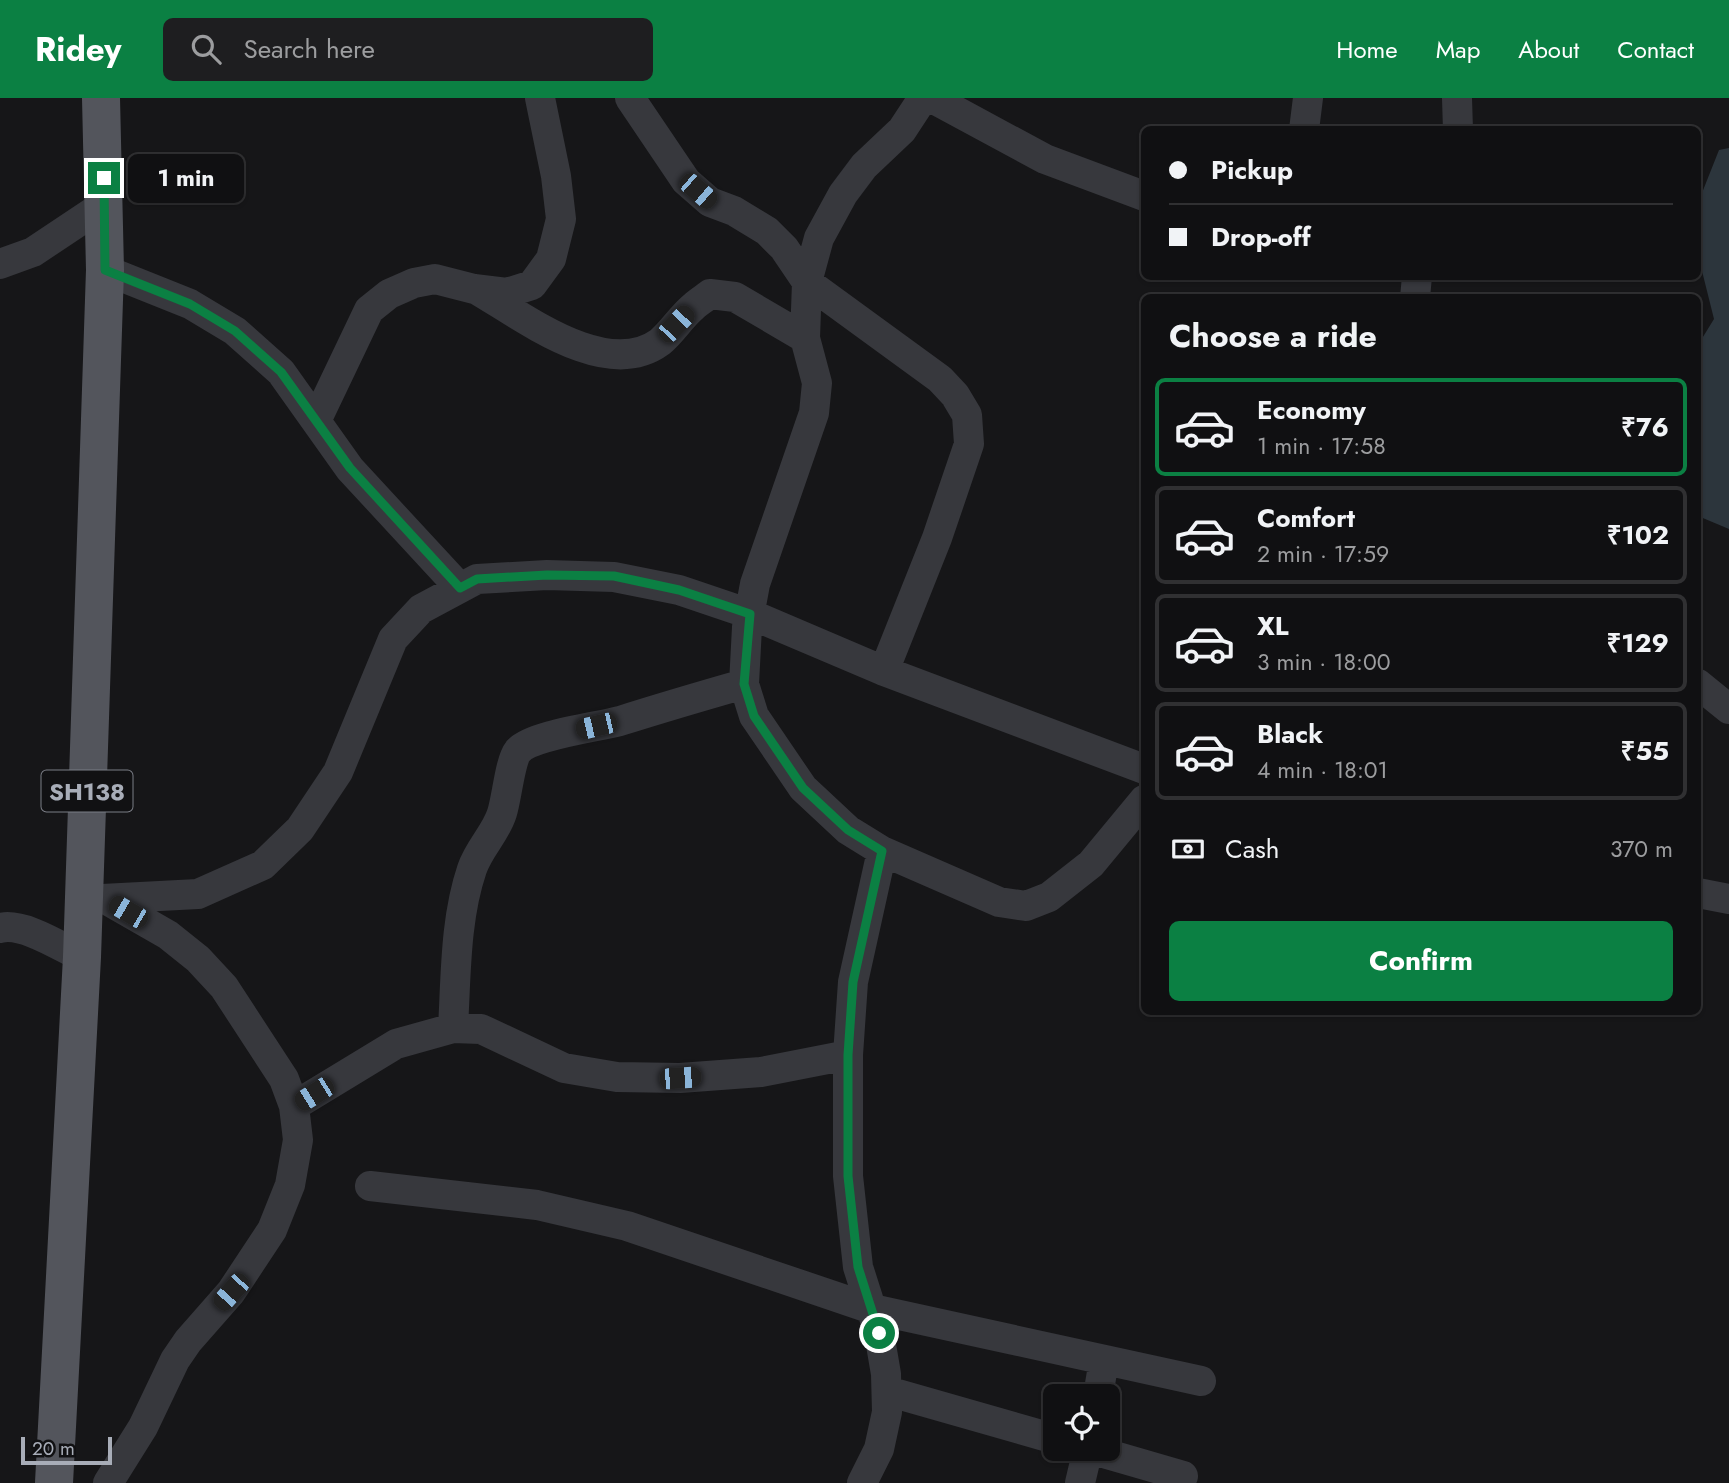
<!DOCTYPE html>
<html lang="en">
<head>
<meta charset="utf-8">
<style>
	:root { --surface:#101012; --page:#1e1e20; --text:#f1f3f6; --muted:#9c9d9f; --line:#303032; --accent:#0b8043 }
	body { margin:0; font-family:Jost,sans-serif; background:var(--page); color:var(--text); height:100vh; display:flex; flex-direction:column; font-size:26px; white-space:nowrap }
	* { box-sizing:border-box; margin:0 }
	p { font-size:23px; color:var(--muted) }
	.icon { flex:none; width:38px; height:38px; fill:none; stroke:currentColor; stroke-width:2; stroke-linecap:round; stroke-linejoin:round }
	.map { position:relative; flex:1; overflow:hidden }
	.details { position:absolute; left:1141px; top:196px; width:560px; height:721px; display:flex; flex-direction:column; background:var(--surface); border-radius:10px; box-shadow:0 2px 5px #0004,0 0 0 2px var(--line) }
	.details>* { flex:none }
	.hud { position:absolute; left:1141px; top:28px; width:560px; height:154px; border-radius:10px; box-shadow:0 2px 5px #0004,0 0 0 2px var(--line); display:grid; align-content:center; height:154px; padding:0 28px; background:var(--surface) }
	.fabs { position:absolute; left:1043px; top:1286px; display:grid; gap:14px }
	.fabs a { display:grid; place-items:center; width:77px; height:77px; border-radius:10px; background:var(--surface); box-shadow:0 2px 5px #0004,0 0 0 2px var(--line); font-size:35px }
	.scale { position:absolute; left:21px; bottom:18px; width:91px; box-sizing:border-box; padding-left:7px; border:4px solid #a8adb8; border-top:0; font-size:19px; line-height:24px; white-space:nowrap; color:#a8adb8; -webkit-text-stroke:5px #111113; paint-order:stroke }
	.end { position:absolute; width:32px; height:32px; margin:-16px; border:9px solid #0b8043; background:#fff; box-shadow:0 0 0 4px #fff }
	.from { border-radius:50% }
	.bubble { position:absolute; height:49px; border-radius:10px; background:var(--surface); box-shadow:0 2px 5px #0004,0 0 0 2px var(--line); font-size:23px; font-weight:700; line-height:49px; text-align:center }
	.car { position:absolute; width:21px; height:42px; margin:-21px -10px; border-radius:9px; box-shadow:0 0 5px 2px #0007; background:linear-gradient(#222 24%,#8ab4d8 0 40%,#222 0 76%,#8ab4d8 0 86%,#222 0) }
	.hud b { display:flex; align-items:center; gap:24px; height:66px; font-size:26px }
	.hud b+b { border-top:2px solid var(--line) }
	.hud i { width:18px; height:18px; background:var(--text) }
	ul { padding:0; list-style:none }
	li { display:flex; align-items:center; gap:21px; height:98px; margin:0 14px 10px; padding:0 14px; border:4px solid var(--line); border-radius:10px }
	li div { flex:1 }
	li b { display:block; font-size:26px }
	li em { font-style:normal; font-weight:700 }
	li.active { border-color:var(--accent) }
	li>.icon { width:63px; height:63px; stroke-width:1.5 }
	h2 { padding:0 28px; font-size:32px; line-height:84px }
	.pay { display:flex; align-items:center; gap:18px; height:77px; padding:0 28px; font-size:26px }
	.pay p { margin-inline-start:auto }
	.action { display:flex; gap:14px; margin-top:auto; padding:14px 28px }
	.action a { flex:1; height:80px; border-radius:10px; background:var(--accent); color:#fff; font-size:28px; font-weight:700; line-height:80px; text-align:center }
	header { display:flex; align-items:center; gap:42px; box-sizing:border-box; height:98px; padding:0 35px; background:var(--accent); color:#fff }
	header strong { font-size:33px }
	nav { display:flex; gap:38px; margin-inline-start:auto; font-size:24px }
	.search { width:490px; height:63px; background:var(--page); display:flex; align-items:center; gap:18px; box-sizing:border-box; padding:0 24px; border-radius:10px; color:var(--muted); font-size:26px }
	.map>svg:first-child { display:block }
	.water { fill:#2c353c }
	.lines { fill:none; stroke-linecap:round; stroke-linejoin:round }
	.minor { stroke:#37383d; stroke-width:30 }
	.major { stroke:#53555c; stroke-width:38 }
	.route { stroke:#0b8043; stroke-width:9 }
	.labels { text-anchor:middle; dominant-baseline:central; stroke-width:7; stroke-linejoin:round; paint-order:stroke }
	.shield { fill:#111113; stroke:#7b7e86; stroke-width:2 }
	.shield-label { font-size:24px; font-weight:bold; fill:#a8adb8 }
</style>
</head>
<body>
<header>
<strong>Ridey</strong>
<div class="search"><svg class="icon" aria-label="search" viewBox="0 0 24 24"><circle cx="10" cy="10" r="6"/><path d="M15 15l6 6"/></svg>Search here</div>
<nav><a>Home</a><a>Map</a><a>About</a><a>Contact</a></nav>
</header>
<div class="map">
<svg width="1729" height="1385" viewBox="0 0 1729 1385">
	<rect width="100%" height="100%" fill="#161618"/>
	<!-- water -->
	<path class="water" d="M1729,50V431L1698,418V247L1714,221L1698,157V105L1719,52Z"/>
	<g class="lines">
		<!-- minor -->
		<path class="minor" d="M630,0L686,83L710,104L734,113L767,133L784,150L807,184L940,281L955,297L967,317L969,346L937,440L884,573
			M923,0L902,32L864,68L843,96L819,140L807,184L805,240L817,285L814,315L755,486L747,529L744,586L754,618L803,690L848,732L882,753L999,804L1026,808L1049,799L1091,766L1144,702
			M932,0L1045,61L1144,98
			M1457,0L1458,32
			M1304,32L1308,0
			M0,166L33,154L105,106
			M105,172L190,206L235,233L281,274L350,371L460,490
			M479,193C525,220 607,283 660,244C672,234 681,219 693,209C698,204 705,200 710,196L735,199L805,240
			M1415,200L1417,178
			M316,323L369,212L389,196L414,185L435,181L474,191L507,195L532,187L551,161L561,121L556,78L540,0
			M1698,586L1729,611
			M1698,795L1729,801
			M83,802L198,796L263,767L300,731L338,674L393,541L421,511L477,481L547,477L614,479L679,492L750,516L884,573L1144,671
			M107,802L168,837L198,861L224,889L284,981L294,1008L298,1042L290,1087L272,1132L231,1194L188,1243L175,1262L143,1329L108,1385
			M0,830C23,824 61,849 82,859
			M453,930C456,878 455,821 472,771C479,750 496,735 502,715C507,699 510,663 518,653C532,637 598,629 620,623C661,610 702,598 744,586
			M294,1008L396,946L453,930L481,931L564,970L617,979L680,980L761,974L848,957
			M370,1088L537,1107L627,1128L872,1211L1201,1283
			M887,1293L1055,1341
			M1098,1298L1104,1262
			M1090,1351L1183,1378
			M862,1385L879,1351L887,1314L886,1276L879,1235L858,1169L848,1078V957L853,884L882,753
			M1080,1385L1088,1351"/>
		<!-- major -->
		<path class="major" d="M54,1385L82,859L105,172L101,0"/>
	</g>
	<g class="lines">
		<!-- route -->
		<path class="route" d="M104,80L105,172L190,206L235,233L281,274L350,370L460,490L477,481L547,477L614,478L679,492L750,516L744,586L754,618L803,690L848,732L882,753L853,884L848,957V1078L858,1169L879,1235"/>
	</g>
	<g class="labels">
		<!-- shield labels -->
		<rect class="shield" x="41.5" y="672.5" width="91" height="41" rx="5"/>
		<g class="shield-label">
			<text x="87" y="693">SH138</text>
		</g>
	</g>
</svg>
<div class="fabs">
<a><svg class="icon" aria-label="locate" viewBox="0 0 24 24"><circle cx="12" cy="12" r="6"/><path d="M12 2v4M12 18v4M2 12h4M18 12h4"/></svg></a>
</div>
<div class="scale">20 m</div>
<i class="end from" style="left:879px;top:1235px"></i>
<i class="end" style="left:104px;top:80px"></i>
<div class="bubble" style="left:128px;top:56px;width:116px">1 min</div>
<i class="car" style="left:698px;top:93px;rotate:131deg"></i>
<i class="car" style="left:676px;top:226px;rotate:44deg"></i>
<i class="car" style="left:596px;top:628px;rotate:257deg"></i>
<i class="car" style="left:128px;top:814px;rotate:300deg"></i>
<i class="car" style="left:680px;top:980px;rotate:86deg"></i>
<i class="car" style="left:314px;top:996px;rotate:238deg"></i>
<i class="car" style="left:231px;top:1194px;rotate:222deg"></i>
<div class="hud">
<b><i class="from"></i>Pickup</b>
<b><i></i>Drop-off</b>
</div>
<section class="details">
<h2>Choose a ride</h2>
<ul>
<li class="active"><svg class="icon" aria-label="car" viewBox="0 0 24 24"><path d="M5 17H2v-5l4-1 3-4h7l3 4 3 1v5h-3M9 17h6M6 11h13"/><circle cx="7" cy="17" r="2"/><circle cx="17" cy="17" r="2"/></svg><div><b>Economy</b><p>1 min · 17:58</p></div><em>₹76</em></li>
<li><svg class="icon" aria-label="car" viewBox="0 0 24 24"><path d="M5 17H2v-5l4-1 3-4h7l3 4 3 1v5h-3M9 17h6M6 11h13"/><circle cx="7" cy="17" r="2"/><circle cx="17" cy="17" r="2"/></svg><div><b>Comfort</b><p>2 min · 17:59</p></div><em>₹102</em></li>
<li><svg class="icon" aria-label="car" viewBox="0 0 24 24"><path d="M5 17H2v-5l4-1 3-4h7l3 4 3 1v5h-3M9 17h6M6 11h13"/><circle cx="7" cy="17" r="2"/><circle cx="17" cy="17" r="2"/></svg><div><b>XL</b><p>3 min · 18:00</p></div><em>₹129</em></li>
<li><svg class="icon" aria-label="car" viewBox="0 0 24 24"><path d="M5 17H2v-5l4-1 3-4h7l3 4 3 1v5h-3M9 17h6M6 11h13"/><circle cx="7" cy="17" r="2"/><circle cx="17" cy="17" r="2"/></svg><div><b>Black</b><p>4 min · 18:01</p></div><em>₹55</em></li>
</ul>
<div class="pay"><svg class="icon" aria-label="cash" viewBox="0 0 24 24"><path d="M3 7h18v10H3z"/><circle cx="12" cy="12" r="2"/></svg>Cash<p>370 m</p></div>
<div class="action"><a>Confirm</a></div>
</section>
</div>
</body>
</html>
